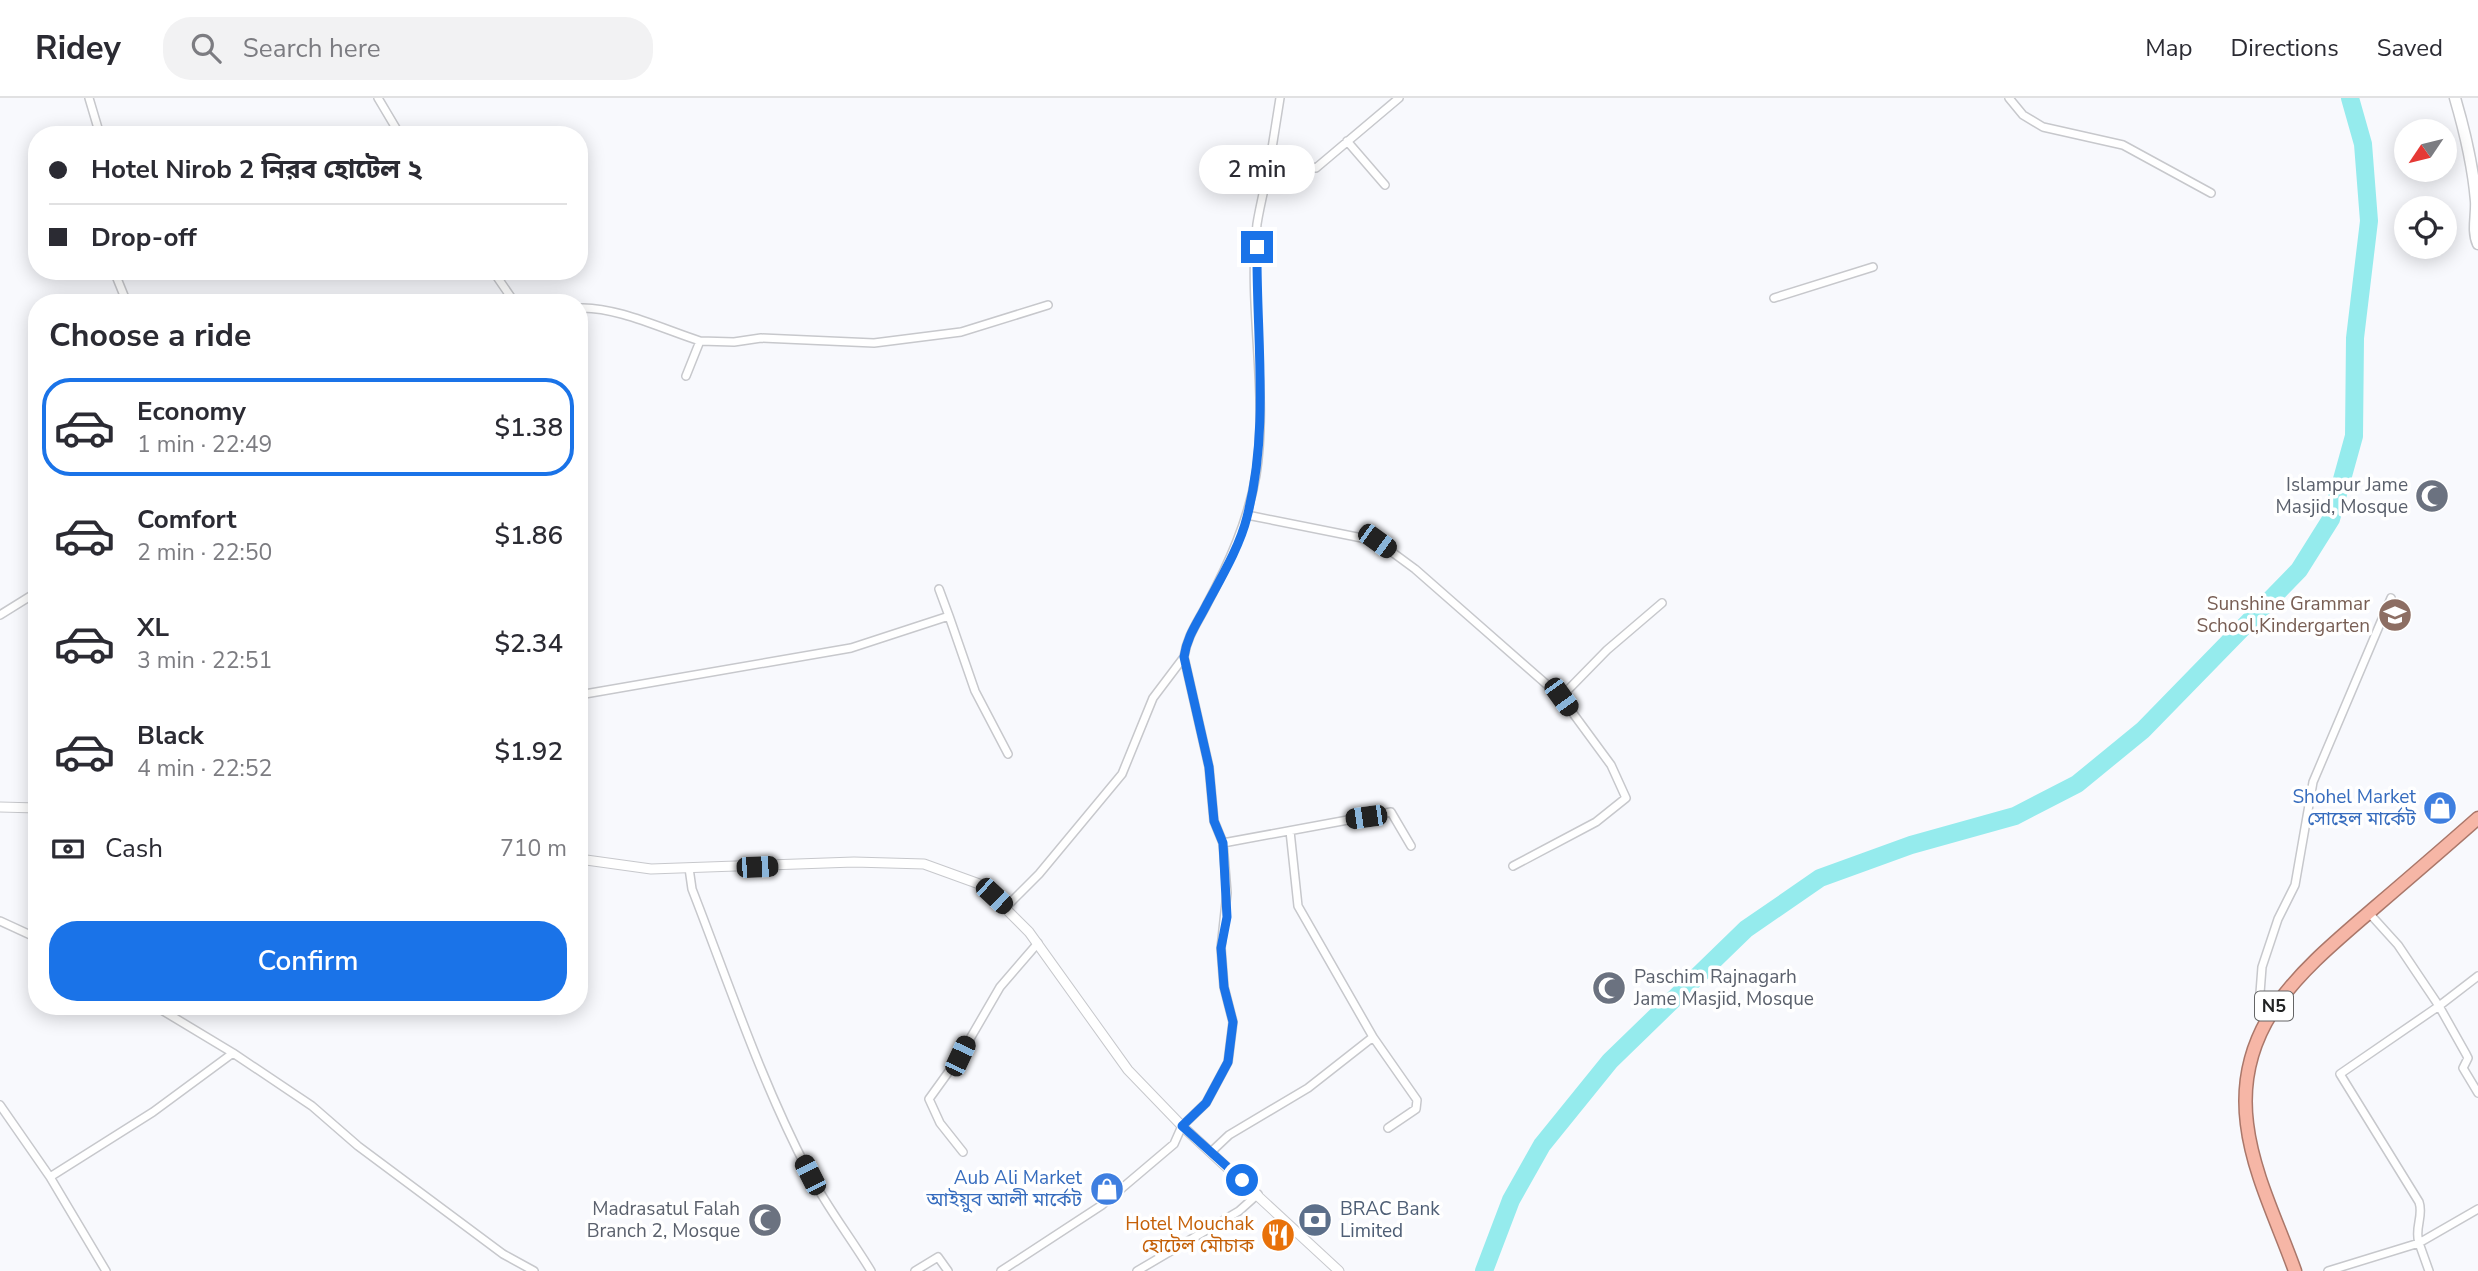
<!DOCTYPE html>
<html lang="en">
<head>
<meta charset="utf-8">
<style>
	:root { --surface:#fff; --page:#f2f2f3; --text:#2b2b33; --muted:#7c7c81; --line:#e1e1e2; --accent:#1a73e8 }
	body { margin:0; font-family:"Nunito Sans","Noto Sans Bengali",sans-serif; background:var(--page); color:var(--text); height:100vh; display:flex; flex-direction:column; font-size:26px; white-space:nowrap }
	* { box-sizing:border-box; margin:0 }
	p { font-size:23px; color:var(--muted) }
	.icon { flex:none; width:38px; height:38px; fill:none; stroke:currentColor; stroke-width:2; stroke-linecap:round; stroke-linejoin:round }
	.map { position:relative; flex:1; overflow:hidden }
	.drawer { position:absolute; left:28px; top:196px; width:560px; height:721px; display:flex; flex-direction:column; background:var(--surface); border-radius:28px; box-shadow:0 4px 18px #0003 }
	.drawer>* { flex:none }
	.guide { position:absolute; left:28px; top:28px; width:560px; height:154px; border-radius:28px; box-shadow:0 4px 18px #0003; display:grid; align-content:center; height:154px; padding:0 21px; background:var(--surface) }
	.needle { width:46px; rotate:235deg }
	.buttons { position:absolute; left:2394px; top:21px; display:grid; gap:14px }
	.buttons a { display:grid; place-items:center; width:63px; height:63px; border-radius:50%; background:var(--surface); box-shadow:0 4px 18px #0003; font-size:35px }
	.end { position:absolute; width:32px; height:32px; margin:-16px; border:9px solid #1a73e8; background:#fff; box-shadow:0 0 0 4px #fff }
	.from { border-radius:50% }
	.bubble { position:absolute; height:49px; border-radius:24px; background:var(--surface); box-shadow:0 4px 18px #0003; font-size:23px; font-weight:600; line-height:49px; text-align:center }
	.car { position:absolute; width:21px; height:42px; margin:-21px -10px; border-radius:9px; box-shadow:0 0 5px 2px #0007; background:linear-gradient(#222 24%,#8ab4d8 0 40%,#222 0 76%,#8ab4d8 0 86%,#222 0) }
	.guide b { display:flex; align-items:center; gap:24px; height:66px; font-size:26px }
	.guide b+b { border-top:2px solid var(--line) }
	.guide i { width:18px; height:18px; background:var(--text) }
	ul { padding:0; list-style:none }
	li { display:flex; align-items:center; gap:21px; height:98px; margin:0 14px 10px; padding:0 7px; border:4px solid transparent; border-radius:28px }
	li div { flex:1 }
	li b { display:block; font-size:26px }
	li em { font-style:normal; font-weight:600 }
	li.active { border-color:var(--accent) }
	li>.icon { width:63px; height:63px; stroke-width:1.5 }
	h2 { padding:0 21px; font-size:32px; line-height:84px }
	.pay { display:flex; align-items:center; gap:18px; height:77px; padding:0 21px; font-size:26px }
	.pay p { margin-inline-start:auto }
	.action { display:flex; gap:14px; margin-top:auto; padding:14px 21px }
	.action a { flex:1; height:80px; border-radius:28px; background:var(--accent); color:#fff; font-size:28px; font-weight:600; line-height:80px; text-align:center }
	header { display:flex; align-items:center; gap:42px; box-sizing:border-box; height:98px; padding:0 35px; background:var(--surface); border-bottom:2px solid var(--line) }
	header strong { font-size:33px }
	nav { display:flex; gap:38px; margin-inline-start:auto; font-size:24px }
	.search { width:490px; height:63px; background:var(--page); display:flex; align-items:center; gap:18px; box-sizing:border-box; padding:0 24px; border-radius:28px; color:var(--muted); font-size:26px }
	.map>svg:first-child { display:block }
	.lines { fill:none; stroke-linecap:round; stroke-linejoin:round }
	.river { stroke:#95ebed; stroke-width:18 }
	.minor-casing { stroke:#c7c8cc; stroke-width:10 }
	.tertiary-casing { stroke:#c7c8cc; stroke-width:11 }
	.secondary-casing { stroke:#c7c8cc; stroke-width:13 }
	.trunk-casing { stroke:#aa776a; stroke-width:15 }
	.minor { stroke:#fff; stroke-width:7 }
	.tertiary { stroke:#fff; stroke-width:9 }
	.secondary { stroke:#fff; stroke-width:10 }
	.trunk { stroke:#f6b6a6; stroke-width:12 }
	.route { stroke:#1a73e8; stroke-width:9 }
	.labels { text-anchor:middle; dominant-baseline:central; stroke-width:7; stroke-linejoin:round; paint-order:stroke }
	.shield { fill:#fff; stroke:#646566; stroke-width:2 }
	.shield-label { font-size:18px; font-weight:bold; fill:#222324 }
	.worship-label { font-size:19px; fill:#5b616d; stroke:#fff; text-anchor:end }
	.education-label { font-size:19px; fill:#785e54; stroke:#fff; text-anchor:end }
	.shop-label { font-size:19px; fill:#366cbe; stroke:#fff; text-anchor:end }
	.service-label { font-size:19px; fill:#4e5e75; stroke:#fff; text-anchor:start }
	.food-label { font-size:19px; fill:#c56008; stroke:#fff; text-anchor:end }
</style>
</head>
<body>
<header>
<strong>Ridey</strong>
<div class="search"><svg class="icon" aria-label="search" viewBox="0 0 24 24"><circle cx="10" cy="10" r="6"/><path d="M15 15l6 6"/></svg>Search here</div>
<nav><a>Map</a><a>Directions</a><a>Saved</a></nav>
</header>
<div class="map">
<svg width="2478" height="1173" viewBox="0 0 2478 1173">
	<rect width="100%" height="100%" fill="#f8f9fd"/>
	<g class="lines">
		<!-- river -->
		<path class="river" d="M1484,1173L1511,1102L1542,1047L1610,963L1746,831L1820,780L1911,747L2015,718L2077,686L2143,632L2299,472L2331,421L2354,338L2355,240L2369,123L2363,46L2350,0"/>
		<!-- minor casing -->
		<g class="minor-casing">
			<path id="minor" d="M89,0L100,37
				M378,0L400,37
				M2009,0L2023,17L2043,29L2123,47L2211,95
				M1347,43L1385,87
				M1269,69L1280,0
				M114,173L127,205
				M493,173L515,205
				M1774,200L1873,169
				M579,210C615,208 665,232 700,243L686,278
				M700,243L734,244L761,240L874,245L961,234L1048,207
				M1247,417L1377,443L1415,471L1561,599L1611,667L1626,700L1596,724L1513,768
				M0,517L37,494
				M949,518L975,593L1008,656
				M579,597L851,550L949,518L939,491
				M1561,599L1607,552L1662,505
				M1223,745L1214,723L1209,669L1184,559C1187,538 1198,524 1207,506C1229,465 1248,423 1256,377C1269,294 1247,209 1257,126C1260,107 1265,88 1269,69L1282,64L1316,70L1399,0
				M689,770L692,791C729,886 761,983 808,1073C826,1108 851,1140 871,1173
				M1006,809L1039,776L1122,676L1153,600L1184,559
				M0,823L37,840
				M2478,878L2439,908L2466,956L2468,960L2463,970L2478,995
				M2267,921L2263,916L2260,895L2262,869L2278,821L2295,787L2313,684L2391,500
				M1373,939L1417,1002L1416,1011L1388,1030
				M233,955L312,1008L358,1048L503,1156L534,1173
				M0,1007L50,1079
				M963,1054L940,1025L929,1001L960,958L1000,889L1038,845
				M1211,1054L1229,1037L1308,990L1373,939L1298,808L1290,733
				M106,1173L50,1079L153,1014L233,955L155,908
				M915,1173L938,1159L948,1173
				M1001,1173L1102,1107L1174,1046L1182,1028L1206,1005L1228,964L1233,924L1224,889L1221,850L1227,795L1223,745L1391,714L1411,748
				M1137,1173L1239,1113L1258,1096
				M2328,1173L2419,1145C2414,1130 2424,1118 2419,1104L2340,976L2439,908L2398,847L2369,815
				M2429,1173L2419,1145L2478,1111"/>
		</g>
		<!-- tertiary casing -->
		<g class="tertiary-casing">
			<path id="tertiary" d="M0,709L37,710
				M579,761L651,771L854,764L924,766L982,787L1029,834L1128,972L1182,1028L1339,1173"/>
		</g>
		<!-- secondary casing -->
		<g class="secondary-casing">
			<path id="secondary" d="M2455,0C2465,34 2473,67 2476,103C2477,117 2472,133 2478,146"/>
		</g>
		<!-- trunk casing -->
		<g class="trunk-casing">
			<path id="trunk" d="M2295,1173C2278,1125 2253,1076 2247,1026C2234,925 2305,870 2373,811C2408,781 2443,751 2478,720"/>
		</g>
		<!-- minor -->
		<use href="#minor" class="minor"/>
		<!-- tertiary -->
		<use href="#tertiary" class="tertiary"/>
		<!-- secondary -->
		<use href="#secondary" class="secondary"/>
		<!-- trunk -->
		<use href="#trunk" class="trunk"/>
	</g>
	<g class="lines">
		<!-- route -->
		<path class="route" d="M1242,1082L1182,1028L1206,1005L1228,964L1233,924L1224,889L1221,850L1227,819L1223,745L1214,723L1209,669L1184,559C1187,538 1198,524 1207,506C1221,480 1240,448 1247,419C1270,331 1256,238 1257,149"/>
	</g>
	<!-- icons -->
	<defs>
		<g id="mosque-disc" transform="scale(1.75)"><circle r="9.5" fill="#6b7280" stroke="#fff"/><path d="M3.5-4.9A6 6 0 1 0 3.5 4.9A5 5 0 1 1 3.5-4.9Z" fill="#fff"/></g>
		<g id="school-disc" transform="scale(1.75)"><circle r="9.5" fill="#8d6e63" stroke="#fff"/><path d="M0-5L7-2L0 1L-7-2ZM-4 1L0 2.5L4 1V4Q0 6-4 4Z" fill="#fff"/></g>
		<g id="shop-disc" transform="scale(1.75)"><circle r="9.5" fill="#3f7fe0" stroke="#fff"/><path d="M-5-2.5h2.3a2.7 3.5 0 0 1 5.4 0H5L5.5 6h-11ZM-1.5-2.5h3a1.5 2.3 0 0 0-3 0Z" fill="#fff"/></g>
		<g id="bank-disc" transform="scale(1.75)"><circle r="9.5" fill="#5c6f8a" stroke="#fff"/><path d="M-6-4H6V4H-6ZM0-2.3a2.3 2.3 0 1 0 0 4.6a2.3 2.3 0 1 0 0-4.6Z" fill="#fff"/></g>
		<g id="restaurant-disc" transform="scale(1.75)"><circle r="9.5" fill="#e8710a" stroke="#fff"/><path d="M-5-6h1v4h1v-4h1v4h1v-4h1v5L-1.5 .5V6h-2V.5L-5-1ZM5-6V6H3V1.5H1.5Q1.5-4 5-6Z" fill="#fff"/></g>
	</defs>
	<g fill-rule="evenodd">
		<use href="#mosque-disc" x="2432" y="398"/>
		<use href="#school-disc" x="2395" y="517"/>
		<use href="#shop-disc" x="2440" y="710"/>
		<use href="#mosque-disc" x="1609" y="890"/>
		<use href="#shop-disc" x="1107" y="1091"/>
		<use href="#mosque-disc" x="765" y="1122"/>
		<use href="#bank-disc" x="1315" y="1122"/>
		<use href="#restaurant-disc" x="1278" y="1137"/>
	</g>
	<g class="labels">
		<!-- shield labels -->
		<rect class="shield" x="2255" y="893.5" width="38" height="29" rx="5"/>
		<g class="shield-label">
			<text x="2274" y="908">N5</text>
		</g>
		<!-- worship labels -->
		<g class="worship-label">
			<text x="2408" y="387">Islampur Jame<tspan x="2408" dy="22">Masjid, Mosque</tspan></text>
			<text x="1634" y="879" text-anchor="start">Paschim Rajnagarh<tspan x="1634" dy="22">Jame Masjid, Mosque</tspan></text>
			<text x="740" y="1111">Madrasatul Falah<tspan x="740" dy="22">Branch 2, Mosque</tspan></text>
		</g>
		<!-- education labels -->
		<g class="education-label">
			<text x="2370" y="506">Sunshine Grammar<tspan x="2370" dy="22">School,Kindergarten</tspan></text>
		</g>
		<!-- shop labels -->
		<g class="shop-label">
			<text x="2416" y="699">Shohel Market<tspan x="2416" dy="22">সোহেল মার্কেট</tspan></text>
			<text x="1082" y="1080">Aub Ali Market<tspan x="1082" dy="22">আইয়ুব আলী মার্কেট</tspan></text>
		</g>
		<!-- service labels -->
		<g class="service-label">
			<text x="1340" y="1111">BRAC Bank<tspan x="1340" dy="22">Limited</tspan></text>
		</g>
		<!-- food labels -->
		<g class="food-label">
			<text x="1254" y="1126">Hotel Mouchak<tspan x="1254" dy="22">হোটেল মৌচাক</tspan></text>
		</g>
	</g>
</svg>
<div class="buttons">
<a><svg class="needle" viewBox="-14 -14 28 28"><path d="M0-13l5 13h-10z" fill="#e53935"/><path d="M0 13l5-13h-10z" fill="#7c7c81"/></svg></a>
<a><svg class="icon" aria-label="locate" viewBox="0 0 24 24"><circle cx="12" cy="12" r="6"/><path d="M12 2v4M12 18v4M2 12h4M18 12h4"/></svg></a>
</div>
<i class="end from" style="left:1242px;top:1082px"></i>
<i class="end" style="left:1257px;top:149px"></i>
<div class="bubble" style="left:1199px;top:47px;width:116px">2 min</div>
<i class="car" style="left:1377px;top:443px;rotate:126deg"></i>
<i class="car" style="left:1561px;top:599px;rotate:144deg"></i>
<i class="car" style="left:1366px;top:719px;rotate:262deg"></i>
<i class="car" style="left:757px;top:769px;rotate:88deg"></i>
<i class="car" style="left:994px;top:798px;rotate:133deg"></i>
<i class="car" style="left:960px;top:958px;rotate:25deg"></i>
<i class="car" style="left:810px;top:1077px;rotate:333deg"></i>
<div class="guide">
<b><i class="from"></i>Hotel Nirob 2 নিরব হোটেল ২</b>
<b><i></i>Drop-off</b>
</div>
<section class="drawer">
<h2>Choose a ride</h2>
<ul>
<li class="active"><svg class="icon" aria-label="car" viewBox="0 0 24 24"><path d="M5 17H2v-5l4-1 3-4h7l3 4 3 1v5h-3M9 17h6M6 11h13"/><circle cx="7" cy="17" r="2"/><circle cx="17" cy="17" r="2"/></svg><div><b>Economy</b><p>1 min · 22:49</p></div><em>$1.38</em></li>
<li><svg class="icon" aria-label="car" viewBox="0 0 24 24"><path d="M5 17H2v-5l4-1 3-4h7l3 4 3 1v5h-3M9 17h6M6 11h13"/><circle cx="7" cy="17" r="2"/><circle cx="17" cy="17" r="2"/></svg><div><b>Comfort</b><p>2 min · 22:50</p></div><em>$1.86</em></li>
<li><svg class="icon" aria-label="car" viewBox="0 0 24 24"><path d="M5 17H2v-5l4-1 3-4h7l3 4 3 1v5h-3M9 17h6M6 11h13"/><circle cx="7" cy="17" r="2"/><circle cx="17" cy="17" r="2"/></svg><div><b>XL</b><p>3 min · 22:51</p></div><em>$2.34</em></li>
<li><svg class="icon" aria-label="car" viewBox="0 0 24 24"><path d="M5 17H2v-5l4-1 3-4h7l3 4 3 1v5h-3M9 17h6M6 11h13"/><circle cx="7" cy="17" r="2"/><circle cx="17" cy="17" r="2"/></svg><div><b>Black</b><p>4 min · 22:52</p></div><em>$1.92</em></li>
</ul>
<div class="pay"><svg class="icon" aria-label="cash" viewBox="0 0 24 24"><path d="M3 7h18v10H3z"/><circle cx="12" cy="12" r="2"/></svg>Cash<p>710 m</p></div>
<div class="action"><a>Confirm</a></div>
</section>
</div>
</body>
</html>
